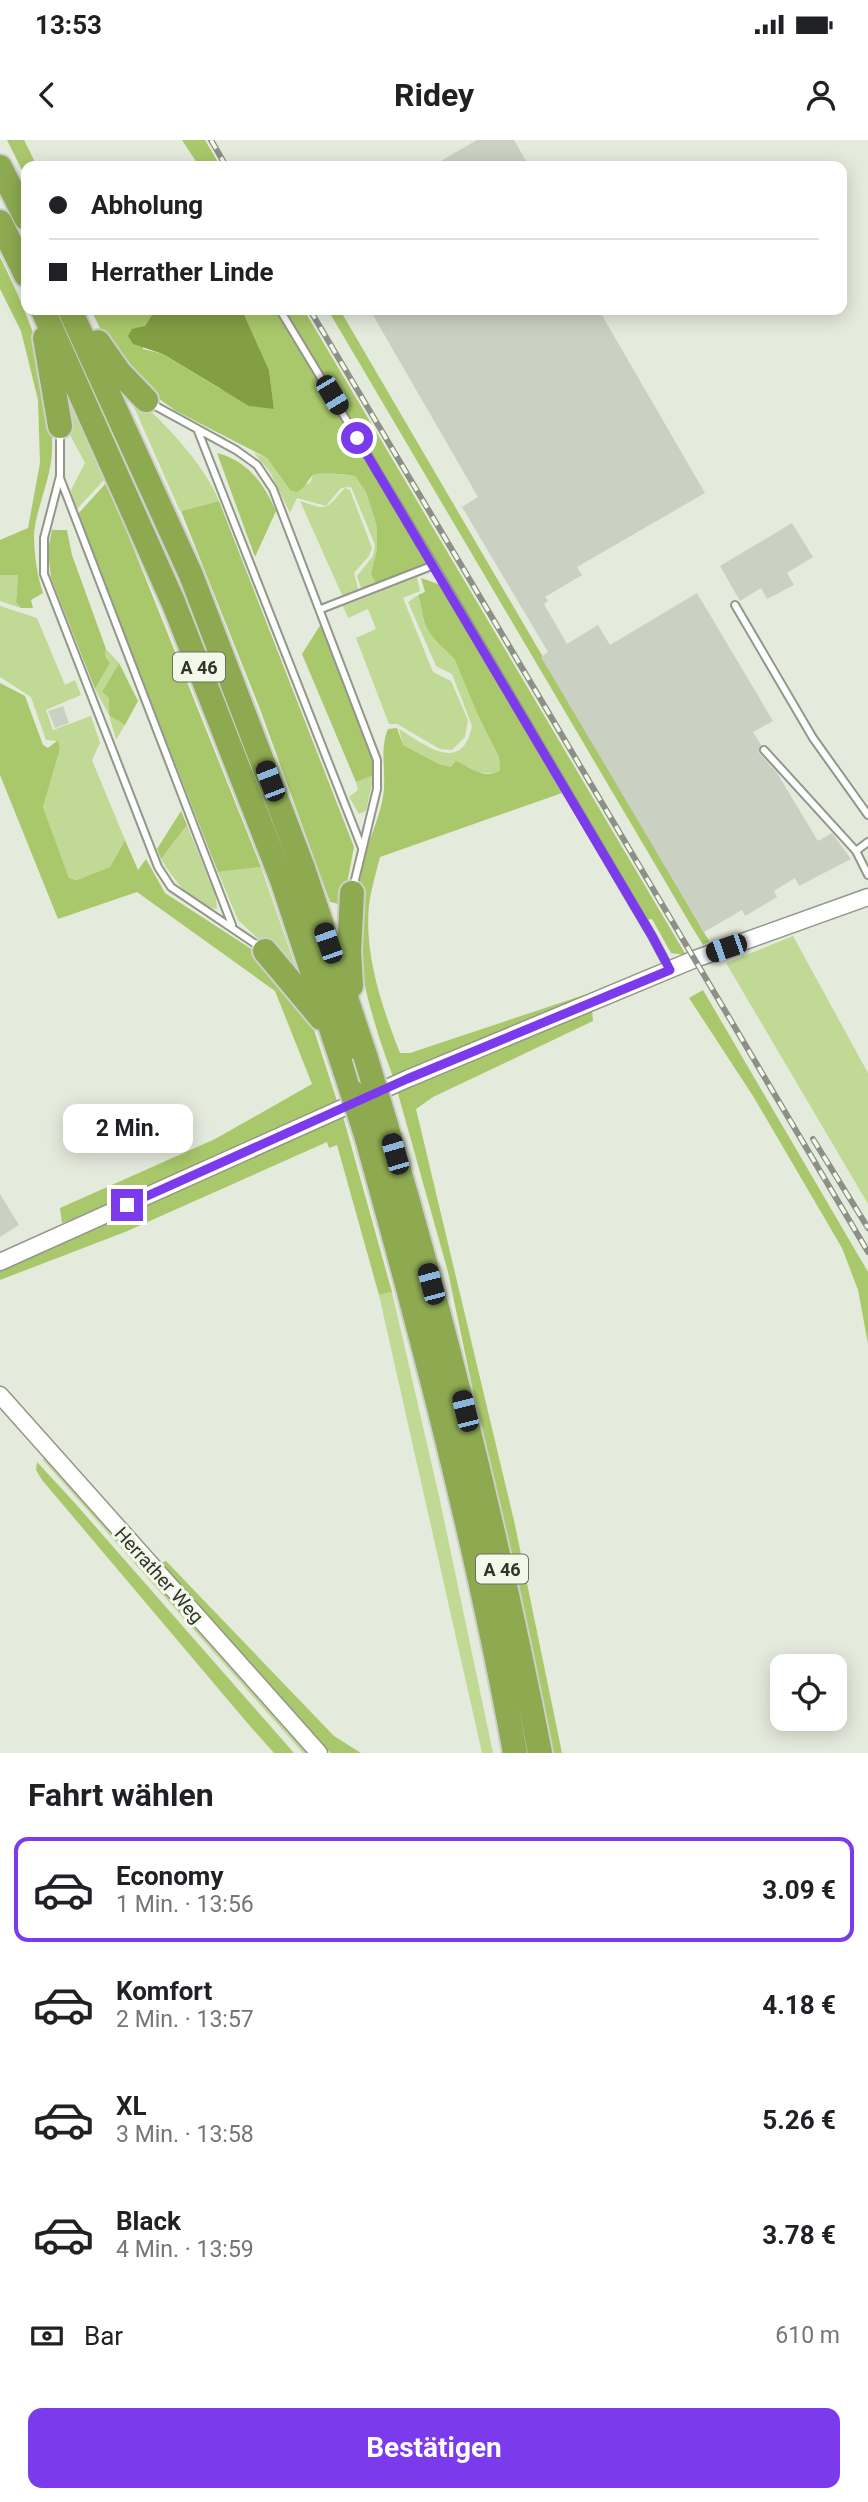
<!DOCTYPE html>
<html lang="de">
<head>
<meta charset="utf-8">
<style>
	:root { --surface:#fff; --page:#f6f6f6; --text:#202124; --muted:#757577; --line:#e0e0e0; --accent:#7c3aed }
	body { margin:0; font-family:Roboto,sans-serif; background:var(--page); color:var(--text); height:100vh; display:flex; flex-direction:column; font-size:26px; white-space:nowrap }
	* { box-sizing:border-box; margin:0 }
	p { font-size:23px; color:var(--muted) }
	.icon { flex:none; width:38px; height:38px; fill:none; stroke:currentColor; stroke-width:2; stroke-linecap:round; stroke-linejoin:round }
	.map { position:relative; height:1613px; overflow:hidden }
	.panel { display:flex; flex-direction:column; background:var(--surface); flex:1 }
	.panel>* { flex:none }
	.guide { position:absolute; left:21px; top:21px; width:826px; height:154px; border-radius:14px; box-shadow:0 4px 18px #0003; display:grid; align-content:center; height:154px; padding:0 28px; background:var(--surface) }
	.buttons { position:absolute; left:770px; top:1514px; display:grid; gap:14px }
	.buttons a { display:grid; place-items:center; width:77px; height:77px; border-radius:14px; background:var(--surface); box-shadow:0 4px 18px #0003; font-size:35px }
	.end { position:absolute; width:32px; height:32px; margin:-16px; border:9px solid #7c3aed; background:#fff; box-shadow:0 0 0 4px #fff }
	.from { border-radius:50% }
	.bubble { position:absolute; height:49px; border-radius:14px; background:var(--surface); box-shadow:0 4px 18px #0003; font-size:23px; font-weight:700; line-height:49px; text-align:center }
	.car { position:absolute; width:21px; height:42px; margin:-21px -10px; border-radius:9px; box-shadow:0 0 5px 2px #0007; background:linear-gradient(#222 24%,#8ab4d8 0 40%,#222 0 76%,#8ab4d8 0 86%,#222 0) }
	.guide b { display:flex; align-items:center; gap:24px; height:66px; font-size:26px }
	.guide b+b { border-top:2px solid var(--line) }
	.guide i { width:18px; height:18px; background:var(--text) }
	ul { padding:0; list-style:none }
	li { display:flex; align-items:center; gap:21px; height:105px; margin:0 14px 10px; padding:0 14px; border:4px solid transparent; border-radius:14px }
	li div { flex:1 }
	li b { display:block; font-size:26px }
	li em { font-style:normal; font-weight:700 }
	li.selected { border-color:var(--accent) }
	li>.icon { width:63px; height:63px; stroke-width:1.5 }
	h2 { padding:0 28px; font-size:32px; line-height:84px }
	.pay { display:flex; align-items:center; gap:18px; height:77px; padding:0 28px; font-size:26px }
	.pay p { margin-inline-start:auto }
	.action { display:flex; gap:14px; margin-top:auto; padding:14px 28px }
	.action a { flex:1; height:80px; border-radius:14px; background:var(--accent); color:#fff; font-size:28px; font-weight:700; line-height:80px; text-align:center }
	.status { display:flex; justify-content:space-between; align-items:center; height:49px; padding:0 35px; background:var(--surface); direction:ltr }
	.status svg { height:19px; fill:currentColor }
	header { display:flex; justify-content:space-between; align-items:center; height:91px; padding:0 28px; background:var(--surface); font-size:32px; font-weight:700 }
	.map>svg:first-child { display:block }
	.green { fill:#c0d994 }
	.forest { fill:#a9c86b }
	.water { fill:#829f43 }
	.building { fill:#cbd1c2 }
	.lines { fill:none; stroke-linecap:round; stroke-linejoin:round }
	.service-casing { stroke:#929789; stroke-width:10 }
	.tertiary-casing { stroke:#929789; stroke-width:19 }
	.motorway-casing { stroke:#cececd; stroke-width:28 }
	.service { stroke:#fff; stroke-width:6 }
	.tertiary { stroke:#fff; stroke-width:16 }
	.motorway { stroke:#8daa51; stroke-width:24 }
	.rail-casing { stroke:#8c9086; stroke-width:6 }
	.rail { stroke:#f3f9e9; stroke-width:3.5; stroke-dasharray:10; stroke-linecap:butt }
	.motorway-bridge-casing { stroke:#cececd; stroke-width:28; stroke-linecap:butt }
	.motorway-bridge { stroke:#8daa51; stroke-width:24 }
	.route { stroke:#7c3aed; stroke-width:9 }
	.labels { text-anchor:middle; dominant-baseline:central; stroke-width:6; stroke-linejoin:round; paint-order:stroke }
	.shield { fill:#f3f9e9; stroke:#6b6e65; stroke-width:2 }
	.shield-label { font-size:18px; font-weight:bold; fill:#31332d }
	.street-label { font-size:19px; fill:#31332d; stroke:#f3f9e9 }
</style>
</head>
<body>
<div class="status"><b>13:53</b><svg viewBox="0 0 49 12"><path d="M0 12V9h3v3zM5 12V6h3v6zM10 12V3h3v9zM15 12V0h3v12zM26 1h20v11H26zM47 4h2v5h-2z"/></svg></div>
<header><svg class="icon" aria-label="back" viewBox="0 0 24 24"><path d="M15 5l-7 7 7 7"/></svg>Ridey<svg class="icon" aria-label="person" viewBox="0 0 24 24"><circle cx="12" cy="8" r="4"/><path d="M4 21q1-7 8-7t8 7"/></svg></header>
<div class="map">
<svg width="868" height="1613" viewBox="0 0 868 1613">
	<rect width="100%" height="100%" fill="#e5ebdc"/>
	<!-- green -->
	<path class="green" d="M65,244L106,338L76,370L71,350L85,323L68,291Z
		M126,249C159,277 203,321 219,361L180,371Z
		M254,313L267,318L290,350L310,343L313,335L318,332L355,336L366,352L377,387L378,410L371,434L376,444L362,451L357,436L373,416L375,405L351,347L341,348L326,366L297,358L290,373L270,332Z
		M345,348L350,350L372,408L369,416L354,433L359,452L342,455L300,361C330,371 324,370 345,348Z
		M0,435H18L16,461L21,468L0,461Z
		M417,437L420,451L403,458L433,532L451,541L468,580L465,597L452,610L440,609L397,584H389L356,498L376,489L368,469L348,478L343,466Z
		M418,455C422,466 422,480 428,490C435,503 447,510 455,520L499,617L500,630L495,634L477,632L467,626L451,627L439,624L403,605L399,589C424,604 462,636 472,586L452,534L436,526L408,462Z
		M0,466L37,478L65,545L75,540L81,555L46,570L53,590L91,576L100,603L92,620L125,700L110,727L77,740L69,738L43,667L60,609L58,601L46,600L31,557L0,537Z
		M106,509L119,523L102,552L109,558L110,575L125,585L116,600L109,575L95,549L110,523L105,516Z
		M374,635L366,671L359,674L349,657L358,650L356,642Z
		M187,685L216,757L217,769C193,766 173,739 161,719Z
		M261,727L299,837L238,780L218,732Z
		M793,796L868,933V1064L726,823Z
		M392,1152L439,1356L493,1613H482L379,1155Z
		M42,1319H48L308,1613H303Z"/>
	<!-- forest -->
	<path class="forest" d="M7,0H24L37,26H26V38Z
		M182,0H205L220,26H199Z
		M0,117C32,182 54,237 52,311C51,340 35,371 34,395C34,414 37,435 43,453L31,460L33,468H21L16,462L18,435H0V400L28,388L40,323L38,260L21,191L0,149Z
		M91,170H155L145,186L143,209L163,214L220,249L274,269L269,230L242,170H304L686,815L671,813L652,779L646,780L434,421L376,444L371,434L377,410V387L366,352L355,336C348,335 317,331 313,335C307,341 306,347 297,352L290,350L267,318L176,271L140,245L108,204Z
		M328,170H340L709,801L703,805L692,787Z
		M217,313C248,321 264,344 276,371L255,417Z
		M107,342L261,727L218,732L77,375Z
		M219,361L354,707L343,765L330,762L260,569L181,371Z
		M52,390H67L72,415L106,509L105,516L110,523L95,549L51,438L48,410Z
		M421,438L441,445L562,653L380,717C376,733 371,749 369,765C364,815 382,867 400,913H410L584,855L586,858L393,937C368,869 348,802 362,728C366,704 379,681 383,657C387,634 379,609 388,589L397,588L403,605L439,624L451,627L456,621C470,627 486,641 500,630L499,617L478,575L455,520C447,510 435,503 428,490C422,480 422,466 418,455L425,452Z
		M321,484L372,615L374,635L356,642L302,514Z
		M119,523L138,561L125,585L109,575V558L102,552Z
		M0,543L25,556L43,605L48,608L58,600L60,609L43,667L69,738L77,740L110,727L125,700L138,730L146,719L165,753L259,814L311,881L337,961L94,1072L62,1083L60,1068L215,999L312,944L275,851L137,752L58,779L0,635Z
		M181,671L187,685L161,719L157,709Z
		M703,850L868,1132V1204L858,1150L842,1108L753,956L689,858Z
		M592,869L593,881L433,957L416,969L515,1385L562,1613H549L448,1132L397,950Z
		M342,973L392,1152L379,1155L337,1005L329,1008L327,1002L125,1092L0,1140V1128Z
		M37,1322L73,1361L294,1613H274L249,1585L42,1340L36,1330Z
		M166,1421L334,1596L361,1613H331L317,1600L160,1423Z"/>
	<!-- water -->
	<path class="water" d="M155,170H242L269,230L274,269L249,266L163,214L133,204L128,196L132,189L145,186Z"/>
	<!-- building -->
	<path class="building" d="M477,0H514L529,26H432Z
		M370,170H599L705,353L577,427L582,435L545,457L548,461L544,464L567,504L598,485L610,505L697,453L773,581L753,592L761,605L759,613L777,633L818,701L832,693L851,719L799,746L795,738L774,751L777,757L745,776L742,770L704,792L541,517L548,512L462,367L478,357Z
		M792,383L813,417L787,433L794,445L767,459L761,448L740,461L720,426Z
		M63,566L69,583L55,588L48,571Z
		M0,1054L19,1085L0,1097Z"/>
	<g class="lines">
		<!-- service casing -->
		<g class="service-casing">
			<path id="service" d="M280,170L434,425
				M150,263L236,310L257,325L273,349L377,620V649L353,748
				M60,291V336L44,398V434L158,727L171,747L260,807
				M198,291L362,708
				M60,338L232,785
				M735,465L813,598L868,675
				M321,469L434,425L652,796L669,828
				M764,610L856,711L868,735
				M856,711L868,702"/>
		</g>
		<!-- tertiary casing -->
		<g class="tertiary-casing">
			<path id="tertiary" d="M0,1122L407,939L695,819L868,757
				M0,1255L319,1613"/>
		</g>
		<!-- motorway casing -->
		<g class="motorway-casing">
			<path id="motorway" d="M0,27L26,78
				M0,82L26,135
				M43,170L174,464L282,740L352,952
				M70,170L191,435L303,728L365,915
				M45,198L60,286
				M98,202L119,232L146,260
				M265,811L321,878
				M351,846L349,811L352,753
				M387,988C447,1194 499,1402 540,1613
				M366,995C423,1199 477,1404 515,1613"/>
		</g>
		<!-- service -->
		<use href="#service" class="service"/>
		<!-- tertiary -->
		<use href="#tertiary" class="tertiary"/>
		<!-- motorway -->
		<use href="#motorway" class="motorway"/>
		<!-- rail casing -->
		<g class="rail-casing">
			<path id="rail" d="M211,0L226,26
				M310,170L868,1112
				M813,999L868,1088"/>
		</g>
		<!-- rail -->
		<use href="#rail" class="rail"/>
		<!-- motorway-bridge casing -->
		<g class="motorway-bridge-casing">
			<path id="motorway-bridge" d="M365,915L387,988
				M352,952L366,995"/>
		</g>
		<!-- motorway-bridge -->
		<use href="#motorway-bridge" class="motorway-bridge"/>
	</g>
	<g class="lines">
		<!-- route -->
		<path class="route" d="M127,1065L407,939L670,830L652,796L357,298"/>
	</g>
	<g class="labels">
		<!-- shield labels -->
		<g class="shield">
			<rect x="173" y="512.5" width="52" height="29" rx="5"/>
			<rect x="476" y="1414.5" width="52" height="29" rx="5"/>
		</g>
		<g class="shield-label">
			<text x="199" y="527">A 46</text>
			<text x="502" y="1429">A 46</text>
		</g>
		<!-- street labels -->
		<g class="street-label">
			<text transform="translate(159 1435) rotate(48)">Herrather Weg</text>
		</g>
	</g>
</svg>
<div class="buttons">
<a><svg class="icon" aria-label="locate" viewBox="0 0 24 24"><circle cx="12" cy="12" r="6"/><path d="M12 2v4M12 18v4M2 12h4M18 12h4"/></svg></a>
</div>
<i class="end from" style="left:357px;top:298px"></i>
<i class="end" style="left:127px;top:1065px"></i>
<div class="bubble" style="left:63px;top:964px;width:130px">2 Min.</div>
<i class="car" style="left:332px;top:255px;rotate:149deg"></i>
<i class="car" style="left:270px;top:641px;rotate:339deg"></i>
<i class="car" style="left:328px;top:803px;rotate:341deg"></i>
<i class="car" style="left:726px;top:808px;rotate:251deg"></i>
<i class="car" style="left:395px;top:1014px;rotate:344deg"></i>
<i class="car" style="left:431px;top:1144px;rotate:345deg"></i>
<i class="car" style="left:465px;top:1271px;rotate:346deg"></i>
<div class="guide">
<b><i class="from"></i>Abholung</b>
<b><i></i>Herrather Linde</b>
</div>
</div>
<section class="panel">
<h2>Fahrt wählen</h2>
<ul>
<li class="selected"><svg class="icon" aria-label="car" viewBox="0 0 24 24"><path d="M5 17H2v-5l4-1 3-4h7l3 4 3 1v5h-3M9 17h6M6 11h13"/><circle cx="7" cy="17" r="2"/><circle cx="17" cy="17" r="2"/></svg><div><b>Economy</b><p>1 Min. · 13:56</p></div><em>3.09 €</em></li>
<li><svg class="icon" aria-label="car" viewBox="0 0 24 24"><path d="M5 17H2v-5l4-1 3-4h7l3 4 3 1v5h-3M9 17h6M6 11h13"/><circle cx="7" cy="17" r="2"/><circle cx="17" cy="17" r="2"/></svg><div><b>Komfort</b><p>2 Min. · 13:57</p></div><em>4.18 €</em></li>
<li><svg class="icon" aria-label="car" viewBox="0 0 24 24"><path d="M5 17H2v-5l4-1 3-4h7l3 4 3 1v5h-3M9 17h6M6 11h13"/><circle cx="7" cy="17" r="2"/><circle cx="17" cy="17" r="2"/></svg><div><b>XL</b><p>3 Min. · 13:58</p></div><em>5.26 €</em></li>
<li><svg class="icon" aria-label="car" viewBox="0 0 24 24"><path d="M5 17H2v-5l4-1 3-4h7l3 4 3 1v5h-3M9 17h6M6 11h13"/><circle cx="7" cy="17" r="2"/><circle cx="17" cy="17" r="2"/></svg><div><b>Black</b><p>4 Min. · 13:59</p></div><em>3.78 €</em></li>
</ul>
<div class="pay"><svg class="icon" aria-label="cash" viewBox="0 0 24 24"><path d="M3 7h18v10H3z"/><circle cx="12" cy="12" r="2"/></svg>Bar<p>610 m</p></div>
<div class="action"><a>Bestätigen</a></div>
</section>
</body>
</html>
